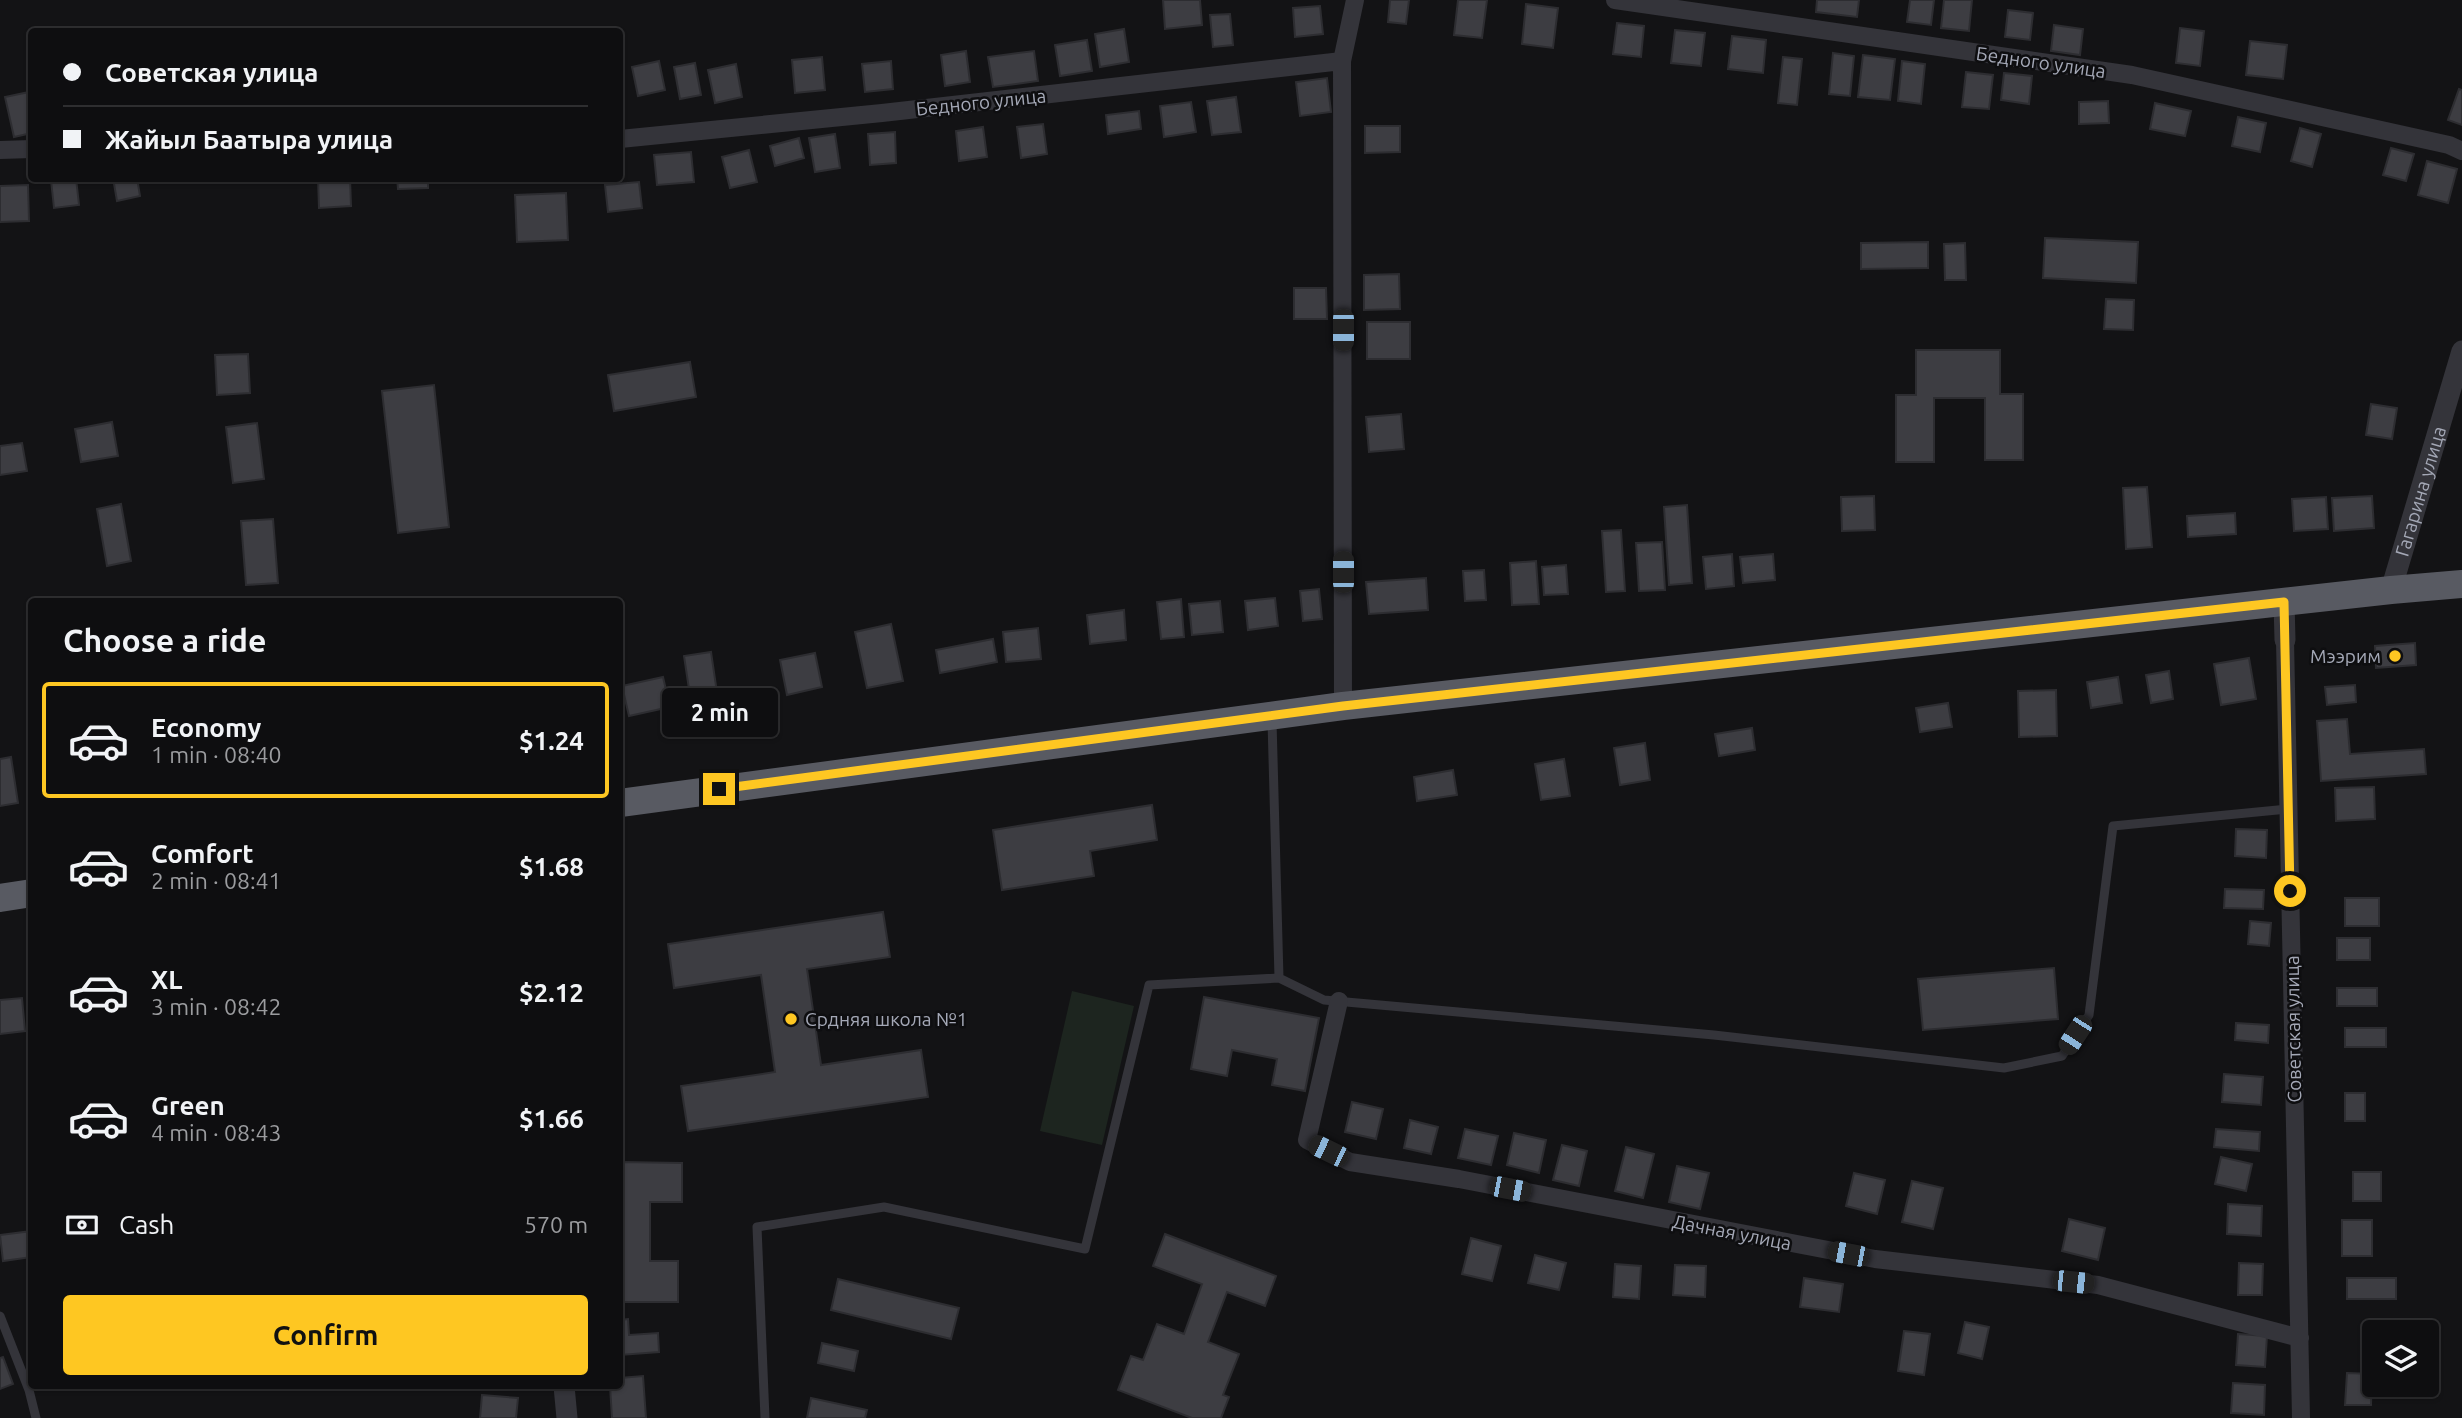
<!DOCTYPE html>
<html lang="en">
<head>
<meta charset="utf-8">
<style>
	:root { --surface:#0e0e10; --page:#1c1c1e; --text:#f1f3f6; --muted:#9b9c9f; --line:#2e2e30; --accent:#fec722 }
	body { margin:0; font-family:Ubuntu,sans-serif; background:var(--page); color:var(--text); height:100vh; display:flex; flex-direction:column; font-size:26px; white-space:nowrap }
	* { box-sizing:border-box; margin:0 }
	p { font-size:23px; color:var(--muted) }
	.icon { flex:none; width:38px; height:38px; fill:none; stroke:currentColor; stroke-width:2; stroke-linecap:round; stroke-linejoin:round }
	.map { position:relative; flex:1; overflow:hidden }
	.panel { position:absolute; left:28px; top:598px; width:595px; height:791px; display:flex; flex-direction:column; background:var(--surface); border-radius:7px; box-shadow:0 2px 5px #0004,0 0 0 2px var(--line) }
	.panel>* { flex:none }
	.hud { position:absolute; left:28px; top:28px; width:595px; height:154px; border-radius:7px; box-shadow:0 2px 5px #0004,0 0 0 2px var(--line); display:grid; align-content:center; height:154px; padding:0 35px; background:var(--surface) }
	.controls { position:absolute; left:2362px; top:1320px; display:grid; gap:14px }
	.controls a { display:grid; place-items:center; width:77px; height:77px; border-radius:7px; background:var(--surface); box-shadow:0 2px 5px #0004,0 0 0 2px var(--line); font-size:35px }
	.end { position:absolute; width:32px; height:32px; margin:-16px; border:9px solid #fec722; background:#111; box-shadow:0 0 0 4px #111 }
	.from { border-radius:50% }
	.bubble { position:absolute; height:49px; border-radius:7px; background:var(--surface); box-shadow:0 2px 5px #0004,0 0 0 2px var(--line); font-size:23px; font-weight:600; line-height:49px; text-align:center }
	.car { position:absolute; width:21px; height:42px; margin:-21px -10px; border-radius:9px; box-shadow:0 0 5px 2px #0007; background:linear-gradient(#222 24%,#8ab4d8 0 40%,#222 0 76%,#8ab4d8 0 86%,#222 0) }
	.hud b { display:flex; align-items:center; gap:24px; height:66px; font-size:26px }
	.hud b+b { border-top:2px solid var(--line) }
	.hud i { width:18px; height:18px; background:var(--text) }
	ul { padding:0; list-style:none }
	li { display:flex; align-items:center; gap:21px; height:116px; margin:0 14px 10px; padding:0 21px; border:4px solid transparent; border-radius:7px }
	li div { flex:1 }
	li b { display:block; font-size:26px }
	li em { font-style:normal; font-weight:600 }
	li.on { border-color:var(--accent) }
	li>.icon { width:63px; height:63px; stroke-width:1.5 }
	h2 { padding:0 35px; font-size:32px; line-height:84px }
	.pay { display:flex; align-items:center; gap:18px; height:77px; padding:0 35px; font-size:26px }
	.pay p { margin-inline-start:auto }
	.button { display:flex; gap:14px; margin-top:auto; padding:14px 35px }
	.button a { flex:1; height:80px; border-radius:7px; background:var(--accent); color:#111; font-size:28px; font-weight:600; line-height:80px; text-align:center }
	.map>svg:first-child { display:block }
	.green { fill:#1d251f }
	.building { fill:#3d3d42; stroke:#2d2d31; stroke-width:2 }
	.lines { fill:none; stroke-linecap:round; stroke-linejoin:round }
	.service { stroke:#34343a; stroke-width:9 }
	.minor { stroke:#34343a; stroke-width:18 }
	.tertiary { stroke:#34343a; stroke-width:21 }
	.trunk { stroke:#585a62; stroke-width:28 }
	.route { stroke:#fec722; stroke-width:9 }
	.poi-dot { fill:#fec722; stroke:#0e0e10; stroke-width:2.5 }
	.labels { text-anchor:middle; dominant-baseline:central; stroke-width:5; stroke-linejoin:round; paint-order:stroke }
	.street-label { font-size:19px; fill:#a4a8b6; stroke:#0e0e10 }
	.poi-label { font-size:19px; fill:#a4a8b6; stroke:#0e0e10; text-anchor:end }
</style>
</head>
<body>
<div class="map">
<svg width="2462" height="1418" viewBox="0 0 2462 1418">
	<rect width="100%" height="100%" fill="#131315"/>
	<!-- green -->
	<path class="green" d="M1072,991L1134,1006L1102,1145L1040,1131Z"/>
	<!-- building -->
	<path class="building" d="M1163,0H1200L1202,25L1165,29Z
		M1390,0H1409L1406,24L1388,22Z
		M1458,0H1487L1482,38L1454,35Z
		M1817,0H1859L1857,17L1816,12Z
		M1910,0H1934L1931,25L1907,22Z
		M1944,0H1972L1969,31L1941,28Z
		M1526,4L1558,8L1553,48L1522,44Z
		M1320,6L1323,34L1295,37L1293,8Z
		M2008,10L2033,13L2030,40L2005,37Z
		M1230,14L1233,45L1213,47L1210,15Z
		M1617,23L1644,26L1641,57L1613,54Z
		M2054,25L2083,29L2080,55L2051,51Z
		M2180,28L2204,31L2200,66L2176,63Z
		M1124,29L1129,62L1100,67L1095,34Z
		M1675,30L1705,33L1701,66L1671,63Z
		M1732,36L1766,40L1763,73L1728,69Z
		M1087,40L1092,71L1060,76L1055,45Z
		M2250,41L2287,45L2283,79L2246,75Z
		M966,51L970,82L945,86L941,55Z
		M1034,51L1038,81L993,87L988,57Z
		M1833,53L1854,56L1850,96L1829,94Z
		M1863,55L1895,59L1890,100L1858,97Z
		M822,57L825,90L795,93L792,60Z
		M1783,57L1802,59L1797,105L1778,103Z
		M659,61L665,90L638,96L632,67Z
		M891,61L893,89L865,92L862,64Z
		M1902,61L1925,64L1921,104L1898,101Z
		M695,63L701,95L680,99L674,67Z
		M736,64L742,97L715,103L708,70Z
		M1966,72L1993,75L1989,109L1962,107Z
		M2004,73L2032,76L2029,104L2001,100Z
		M1327,78L1331,112L1300,116L1296,82Z
		M2459,89L2462,90V125L2448,120Z
		M29,92L32,105V133L14,137L5,97Z
		M1236,97L1241,132L1212,135L1207,101Z
		M2108,101L2109,123L2079,124V102Z
		M1191,102L1196,132L1164,137L1160,106Z
		M2155,103L2191,111L2185,136L2150,129Z
		M1139,111L1141,129L1108,134L1106,115Z
		M2238,117L2266,123L2260,152L2232,146Z
		M1043,124L1047,154L1021,158L1017,127Z
		M1365,126H1400V152L1365,153Z
		M983,127L987,157L959,161L956,131Z
		M2300,128L2321,134L2312,167L2291,161Z
		M895,132L896,163L870,165L868,134Z
		M835,134L840,168L815,172L809,138Z
		M799,138L804,158L775,166L770,146Z
		M2391,148L2414,154L2406,181L2383,175Z
		M749,150L757,182L730,188L722,157Z
		M691,152L694,182L657,185L654,155Z
		M2427,161L2457,169L2448,203L2418,195Z
		M76,178L79,205L54,208L51,180Z
		M113,178H137L140,196L117,201Z
		M170,178H208V182H170Z
		M318,178H350L351,206L319,208Z
		M397,178H428V188L398,189Z
		M639,182L642,208L608,212L605,185Z
		M28,185L29,221L0,222V186Z
		M566,193L568,240L517,242L515,195Z
		M2045,238L2138,242L2136,283L2043,278Z
		M1928,242V268L1861,269V243Z
		M1965,243L1966,280H1945L1944,244Z
		M1399,274L1400,309L1364,310V275Z
		M1294,288H1326L1327,319H1294Z
		M2106,299L2134,300L2133,330L2104,329Z
		M1367,322H1410V359H1367Z
		M1916,350H2000V394H2023V460H1985V398H1934V462H1896V395H1916Z
		M248,354L250,393L217,395L215,355Z
		M690,362L696,397L614,411L608,375Z
		M434,385L449,527L398,533L382,391Z
		M2371,404L2397,408L2392,439L2366,435Z
		M1401,414L1404,449L1369,452L1366,417Z
		M112,422L118,456L81,462L75,429Z
		M257,423L264,479L233,483L226,427Z
		M22,443L27,471L0,475V446Z
		M2147,487L2152,547L2126,549L2123,488Z
		M1874,496L1875,530L1842,531L1841,497Z
		M2372,496L2374,528L2334,531L2332,498Z
		M2326,497L2328,529L2294,531L2292,499Z
		M121,504L131,561L107,566L97,509Z
		M1687,505L1692,583L1669,585L1664,507Z
		M2235,513L2236,534L2188,537L2187,516Z
		M273,519L278,583L246,585L241,521Z
		M1621,530L1625,591L1606,592L1602,531Z
		M1662,542L1665,590L1639,591L1636,543Z
		M1732,554L1734,586L1706,589L1703,557Z
		M1773,554L1775,580L1743,583L1740,557Z
		M1536,561L1539,604L1512,605L1510,563Z
		M1566,565L1568,594L1544,595L1542,567Z
		M1484,570L1486,600L1465,601L1463,571Z
		M1426,578L1428,610L1369,614L1366,582Z
		M1319,589L1322,619L1303,621L1300,591Z
		M1275,598L1278,626L1248,630L1245,601Z
		M1181,599L1184,637L1161,639L1157,602Z
		M1220,601L1223,632L1192,635L1189,604Z
		M1124,610L1126,640L1090,644L1087,615Z
		M891,624L903,681L867,688L855,632Z
		M1038,628L1041,659L1006,662L1003,632Z
		M993,639L997,662L940,673L936,650Z
		M2415,643L2416,665L2376,668L2375,646Z
		M711,652L719,706L692,709L684,656Z
		M815,653L822,687L787,695L780,660Z
		M2249,658L2256,699L2221,705L2214,664Z
		M2169,671L2173,699L2151,703L2146,675Z
		M663,677L670,707L629,716L622,686Z
		M2118,677L2122,703L2091,708L2087,682Z
		M2355,685L2356,702L2327,705L2325,687Z
		M2056,690L2057,736L2019,737L2018,691Z
		M1948,703L1952,727L1920,732L1916,708Z
		M2347,719L2350,754L2424,749L2426,774L2321,781L2317,721Z
		M1752,728L1755,750L1719,756L1715,734Z
		M1645,743L1650,780L1620,785L1614,748Z
		M11,757L18,803L0,806V759Z
		M1564,759L1570,796L1541,800L1535,764Z
		M1453,770L1457,795L1417,801L1414,777Z
		M2374,787L2375,819L2336,821L2335,788Z
		M1152,805L1157,840L1090,851L1094,876L1002,890L993,830Z
		M2236,829L2267,830L2266,858L2235,856Z
		M2225,889L2264,890L2263,909L2224,908Z
		M2345,898H2379V926H2345Z
		M883,912L890,957L807,969L821,1065L921,1050L928,1097L688,1131L681,1086L775,1072L761,975L674,988L668,944Z
		M2250,921L2271,923L2269,946L2248,944Z
		M2337,938H2370V960H2337Z
		M2054,968L2058,1019L1923,1030L1918,979Z
		M2337,988H2377V1006H2337Z
		M1204,997L1319,1018L1305,1091L1272,1085L1277,1059L1232,1050L1227,1076L1191,1069Z
		M22,998L25,1031L0,1034V1000Z
		M2236,1023L2269,1025L2268,1043L2235,1040Z
		M2345,1028H2386V1047H2345Z
		M2224,1074L2263,1077L2261,1105L2222,1102Z
		M2345,1093H2365V1121H2345Z
		M1352,1102L1383,1109L1376,1139L1345,1132Z
		M1410,1120L1438,1127L1431,1154L1404,1148Z
		M1465,1129L1498,1136L1491,1165L1458,1158Z
		M2216,1129L2260,1132L2259,1151L2214,1147Z
		M1514,1133L1546,1140L1539,1173L1507,1165Z
		M1562,1145L1587,1151L1579,1186L1553,1180Z
		M1626,1147L1654,1154L1643,1198L1615,1191Z
		M2221,1157L2252,1164L2246,1191L2215,1184Z
		M620,1162L682,1163V1202H650V1261H678V1302H620Z
		M1677,1166L1709,1173L1700,1209L1669,1202Z
		M2353,1172H2381V1201H2353Z
		M1854,1173L1885,1180L1877,1214L1846,1206Z
		M1912,1181L1943,1188L1933,1229L1902,1222Z
		M2228,1204L2262,1206L2261,1236L2227,1234Z
		M2069,1219L2105,1228L2098,1260L2062,1251Z
		M2342,1220H2372V1256H2342Z
		M32,1231V1257L3,1261L0,1235Z
		M1165,1234L1276,1276L1265,1306L1227,1292L1208,1342L1239,1354L1223,1395L1229,1397L1221,1418H1192L1118,1390L1131,1356L1143,1360L1157,1324L1184,1334L1202,1284L1153,1266Z
		M1471,1238L1501,1246L1492,1281L1462,1274Z
		M1535,1255L1566,1263L1559,1290L1528,1283Z
		M2239,1263L2263,1264L2262,1295H2238Z
		M1615,1264L1641,1266L1639,1299L1613,1297Z
		M1675,1265L1706,1266L1705,1297L1673,1295Z
		M1804,1278L1843,1284L1839,1312L1800,1307Z
		M2347,1278H2396V1299H2347Z
		M838,1279L959,1308L951,1339L831,1310Z
		M628,1319L629,1335L658,1333L659,1352L620,1355V1320Z
		M1965,1322L1989,1327L1982,1359L1958,1353Z
		M1904,1331L1930,1334L1924,1375L1898,1371Z
		M2238,1334L2267,1336L2265,1367L2236,1365Z
		M822,1343L858,1351L854,1371L818,1363Z
		M3,1357L13,1384L0,1389V1358Z
		M2347,1373L2372,1374L2371,1405H2345Z
		M643,1376L646,1418H612L610,1386H620V1378Z
		M2233,1383L2265,1385L2264,1415L2231,1413Z
		M482,1395L518,1398L516,1418H480Z
		M811,1398L867,1410L865,1418H807Z"/>
	<g class="lines">
		<!-- service -->
		<path class="service" d="M1272,721L1279,978L1324,1000L1714,1035L2004,1068L2062,1056L2089,1015L2113,826L2288,809
			M0,1316L29,1390L36,1418
			M765,1418L757,1227L884,1207L1085,1249L1149,985L1279,978"/>
		<!-- minor -->
		<path class="minor" d="M1615,0L2132,75L2449,145L2462,151
			M620,139L882,113L1342,61
			M0,150L32,149
			M2285,640L2301,1418
			M1343,706L1342,61L1355,0
			M1339,1001L1307,1140L1350,1162L1459,1179L1875,1259L2098,1285L2300,1338"/>
		<!-- tertiary -->
		<g class="tertiary">
			<path id="s1" d="M2391,590L2462,351"/>
			<path d="M2284,602L2285,640"/>
			<path d="M564,1386L567,1418"/>
		</g>
		<!-- trunk -->
		<path class="trunk" d="M620,803L1343,706L2391,590L2462,584
			M0,898L32,893"/>
	</g>
	<g class="lines">
		<!-- route -->
		<path class="route" d="M719,789L1343,706L2284,602L2290,891"/>
	</g>
	<!-- markers -->
	<g class="poi-dot">
		<circle cx="2395" cy="656" r="7"/>
		<circle cx="791" cy="1019" r="7"/>
	</g>
	<g class="labels">
		<!-- street labels -->
		<g class="street-label">
			<text transform="translate(2041 62) rotate(8)">Бедного улица</text>
			<text transform="translate(981 102) rotate(-6)">Бедного улица</text>
			<text stroke="none"><textPath href="#s1" startOffset="103">Гагарина улица</textPath></text>
			<text transform="translate(2293 1029) rotate(-91)">Советская улица</text>
			<text transform="translate(1732 1232) rotate(11)">Дачная улица</text>
		</g>
		<!-- poi labels -->
		<g class="poi-label">
			<text x="2381" y="656">Мээрим</text>
			<text x="805" y="1019" text-anchor="start">Срдняя школа №1</text>
		</g>
	</g>
</svg>
<div class="controls">
<a><svg class="icon" aria-label="layers" viewBox="0 0 24 24"><path d="M12 4l9 5-9 5-9-5zM3 14l9 5 9-5"/></svg></a>
</div>
<i class="end from" style="left:2290px;top:891px"></i>
<i class="end" style="left:719px;top:789px"></i>
<div class="bubble" style="left:662px;top:688px;width:116px">2 min</div>
<i class="car" style="left:1343px;top:330px;rotate:180deg"></i>
<i class="car" style="left:1343px;top:572px;rotate:0deg"></i>
<i class="car" style="left:2075px;top:1035px;rotate:213deg"></i>
<i class="car" style="left:1328px;top:1151px;rotate:296deg"></i>
<i class="car" style="left:1510px;top:1189px;rotate:101deg"></i>
<i class="car" style="left:1848px;top:1254px;rotate:281deg"></i>
<i class="car" style="left:2073px;top:1282px;rotate:96deg"></i>
<div class="hud">
<b><i class="from"></i>Советская улица</b>
<b><i></i>Жайыл Баатыра улица</b>
</div>
<section class="panel">
<h2>Choose a ride</h2>
<ul>
<li class="on"><svg class="icon" aria-label="car" viewBox="0 0 24 24"><path d="M5 17H2v-5l4-1 3-4h7l3 4 3 1v5h-3M9 17h6M6 11h13"/><circle cx="7" cy="17" r="2"/><circle cx="17" cy="17" r="2"/></svg><div><b>Economy</b><p>1 min · 08:40</p></div><em>$1.24</em></li>
<li><svg class="icon" aria-label="car" viewBox="0 0 24 24"><path d="M5 17H2v-5l4-1 3-4h7l3 4 3 1v5h-3M9 17h6M6 11h13"/><circle cx="7" cy="17" r="2"/><circle cx="17" cy="17" r="2"/></svg><div><b>Comfort</b><p>2 min · 08:41</p></div><em>$1.68</em></li>
<li><svg class="icon" aria-label="car" viewBox="0 0 24 24"><path d="M5 17H2v-5l4-1 3-4h7l3 4 3 1v5h-3M9 17h6M6 11h13"/><circle cx="7" cy="17" r="2"/><circle cx="17" cy="17" r="2"/></svg><div><b>XL</b><p>3 min · 08:42</p></div><em>$2.12</em></li>
<li><svg class="icon" aria-label="car" viewBox="0 0 24 24"><path d="M5 17H2v-5l4-1 3-4h7l3 4 3 1v5h-3M9 17h6M6 11h13"/><circle cx="7" cy="17" r="2"/><circle cx="17" cy="17" r="2"/></svg><div><b>Green</b><p>4 min · 08:43</p></div><em>$1.66</em></li>
</ul>
<div class="pay"><svg class="icon" aria-label="cash" viewBox="0 0 24 24"><path d="M3 7h18v10H3z"/><circle cx="12" cy="12" r="2"/></svg>Cash<p>570 m</p></div>
<div class="button"><a>Confirm</a></div>
</section>
</div>
</body>
</html>
